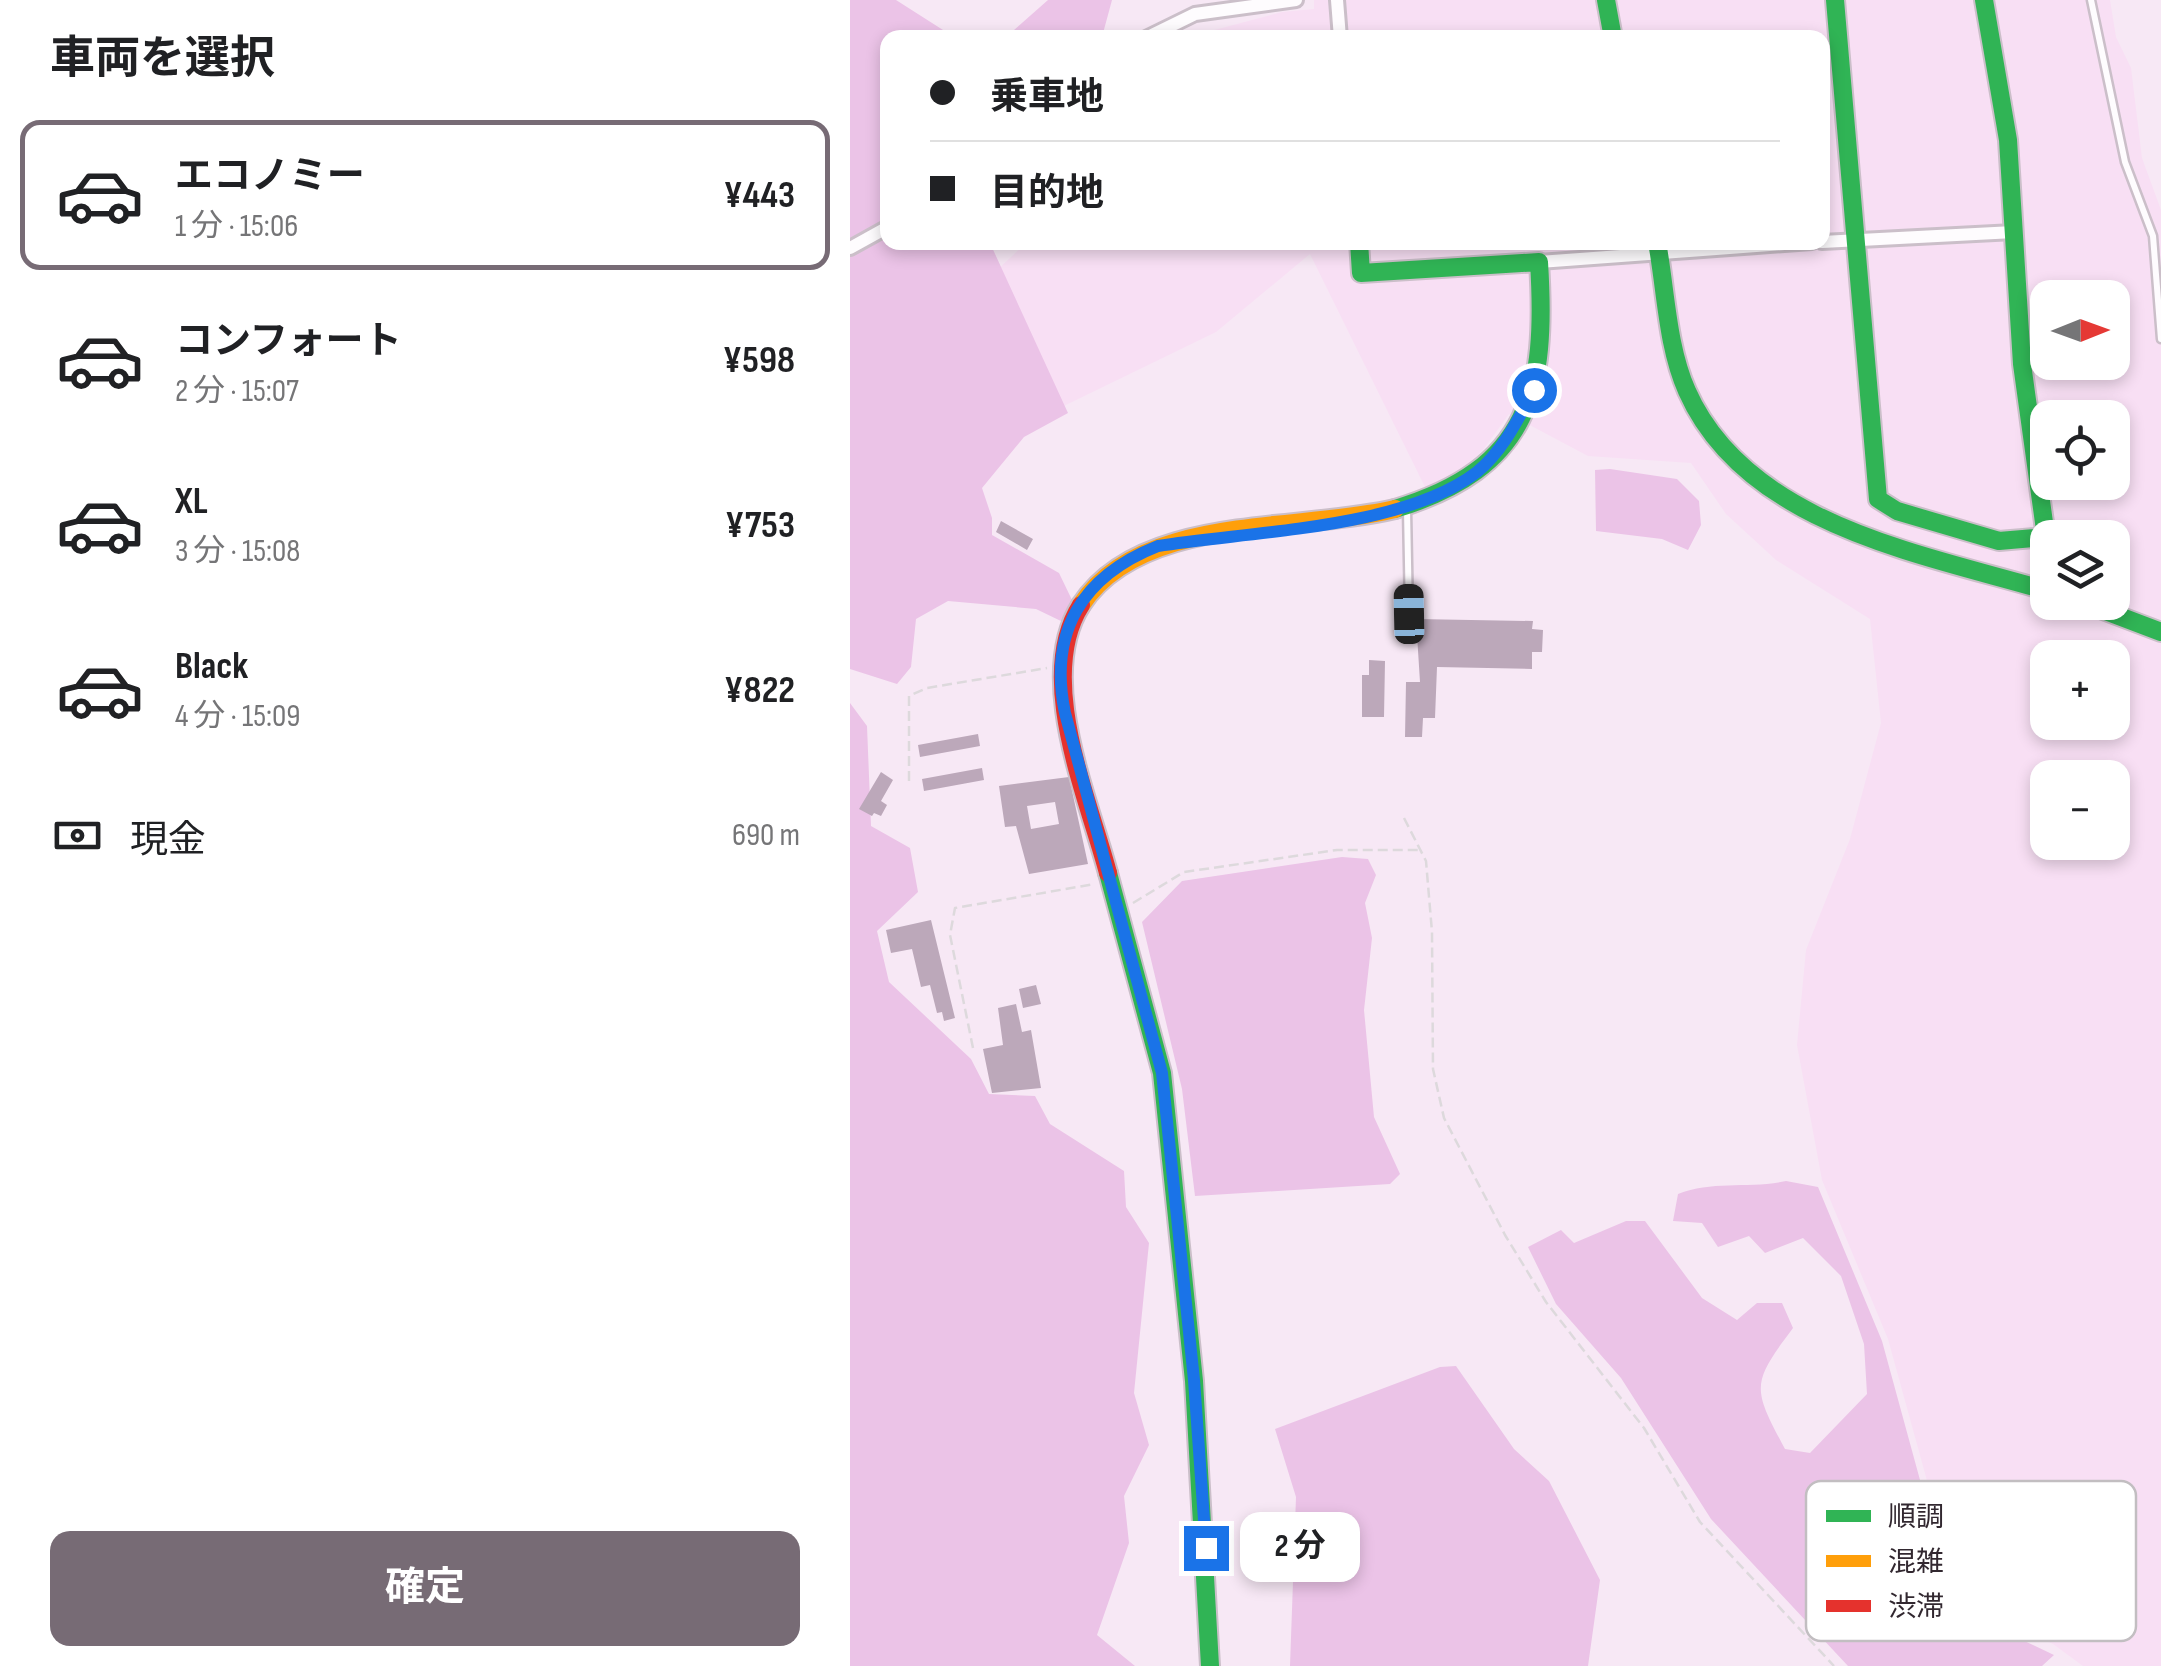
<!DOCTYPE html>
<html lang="ja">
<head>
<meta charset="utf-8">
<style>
	:root { --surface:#fff; --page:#f6f6f6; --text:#202124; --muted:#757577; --line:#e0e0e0; --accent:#776b75 }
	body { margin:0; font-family:"Sofia Sans Condensed","Noto Sans JP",sans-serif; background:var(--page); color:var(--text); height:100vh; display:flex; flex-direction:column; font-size:38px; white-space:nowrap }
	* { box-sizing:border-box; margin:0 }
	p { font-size:32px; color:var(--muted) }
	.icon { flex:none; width:55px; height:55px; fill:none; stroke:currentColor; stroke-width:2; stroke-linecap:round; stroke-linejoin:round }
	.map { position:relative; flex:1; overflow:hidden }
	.details { display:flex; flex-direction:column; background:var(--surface); width:850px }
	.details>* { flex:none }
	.banner { position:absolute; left:30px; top:30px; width:950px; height:220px; border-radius:20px; box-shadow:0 5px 15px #0003; display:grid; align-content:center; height:220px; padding:0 50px; background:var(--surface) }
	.needle { width:65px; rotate:89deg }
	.controls { position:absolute; left:1180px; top:280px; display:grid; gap:20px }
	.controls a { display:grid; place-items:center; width:100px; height:100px; border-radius:20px; background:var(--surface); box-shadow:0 5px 15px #0003; font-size:50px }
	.end { position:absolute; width:45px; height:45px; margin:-22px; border:12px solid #1a73e8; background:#fff; box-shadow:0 0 0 5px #fff }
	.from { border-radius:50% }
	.bubble { position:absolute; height:70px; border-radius:20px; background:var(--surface); box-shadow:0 5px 15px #0003; font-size:32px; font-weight:700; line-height:70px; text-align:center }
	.car { position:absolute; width:30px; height:60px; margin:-30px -15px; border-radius:12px; box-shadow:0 0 8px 2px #0007; background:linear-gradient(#222 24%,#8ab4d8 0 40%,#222 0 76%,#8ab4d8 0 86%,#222 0) }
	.banner b { display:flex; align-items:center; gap:35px; height:95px; font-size:38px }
	.banner b+b { border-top:2px solid var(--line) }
	.banner i { width:25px; height:25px; background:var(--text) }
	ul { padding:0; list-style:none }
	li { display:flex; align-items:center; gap:30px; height:150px; margin:0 20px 15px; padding:0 30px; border:5px solid transparent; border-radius:20px }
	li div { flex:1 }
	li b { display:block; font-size:38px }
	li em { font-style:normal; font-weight:700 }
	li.active { border-color:var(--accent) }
	li>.icon { width:90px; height:90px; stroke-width:1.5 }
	h2 { padding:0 50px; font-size:45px; line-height:120px }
	.pay { display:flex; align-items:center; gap:25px; height:110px; padding:0 50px; font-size:38px }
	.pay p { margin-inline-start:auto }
	.primary-button { display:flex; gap:20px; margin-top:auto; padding:20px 50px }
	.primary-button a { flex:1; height:115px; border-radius:20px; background:var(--accent); color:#fff; font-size:40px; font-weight:700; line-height:115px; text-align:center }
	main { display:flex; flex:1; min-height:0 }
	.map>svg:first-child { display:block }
	.built { fill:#f8dff4; fill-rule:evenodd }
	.green { fill:#ebc3e7 }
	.building { fill:#bca8ba; fill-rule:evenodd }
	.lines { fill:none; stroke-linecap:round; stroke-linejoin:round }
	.lane-casing { stroke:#cbbfc9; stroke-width:11 }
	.street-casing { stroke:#cbbfc9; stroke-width:18 }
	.fast-casing { stroke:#cbbfc9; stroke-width:22 }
	.slow-casing { stroke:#cbbfc9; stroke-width:22 }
	.jam-casing { stroke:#cbbfc9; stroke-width:22 }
	.path { stroke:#ddd9dc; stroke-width:2.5; stroke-dasharray:10 5; stroke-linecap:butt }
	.lane { stroke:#fefcfe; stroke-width:6 }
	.street { stroke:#fefcfe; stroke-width:12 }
	.fast { stroke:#30b455; stroke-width:18 }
	.slow { stroke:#ff9f0a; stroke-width:18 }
	.jam { stroke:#e5322d; stroke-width:18 }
	.route { stroke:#1a73e8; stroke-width:12 }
	.key { fill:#fff; stroke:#c2bec1; stroke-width:2.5 }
	.key-label { font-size:28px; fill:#322830 }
</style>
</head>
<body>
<main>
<section class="details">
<h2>車両を選択</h2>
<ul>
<li class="active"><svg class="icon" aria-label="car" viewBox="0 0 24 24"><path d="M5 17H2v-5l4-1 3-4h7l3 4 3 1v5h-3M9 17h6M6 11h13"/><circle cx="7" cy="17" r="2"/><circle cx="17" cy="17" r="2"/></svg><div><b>エコノミー</b><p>1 分 · 15:06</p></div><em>¥443</em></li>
<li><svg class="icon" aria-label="car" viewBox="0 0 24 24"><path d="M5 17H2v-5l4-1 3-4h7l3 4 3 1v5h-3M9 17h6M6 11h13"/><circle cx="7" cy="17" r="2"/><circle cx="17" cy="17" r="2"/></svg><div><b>コンフォート</b><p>2 分 · 15:07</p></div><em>¥598</em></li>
<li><svg class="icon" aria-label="car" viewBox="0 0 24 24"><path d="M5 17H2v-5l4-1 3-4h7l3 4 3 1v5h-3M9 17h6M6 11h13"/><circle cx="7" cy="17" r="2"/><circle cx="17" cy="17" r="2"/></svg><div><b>XL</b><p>3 分 · 15:08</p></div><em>¥753</em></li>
<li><svg class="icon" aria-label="car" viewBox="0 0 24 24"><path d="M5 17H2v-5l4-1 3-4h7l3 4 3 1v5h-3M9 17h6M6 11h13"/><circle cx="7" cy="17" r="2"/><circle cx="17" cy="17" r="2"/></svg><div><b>Black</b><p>4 分 · 15:09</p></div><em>¥822</em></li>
</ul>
<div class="pay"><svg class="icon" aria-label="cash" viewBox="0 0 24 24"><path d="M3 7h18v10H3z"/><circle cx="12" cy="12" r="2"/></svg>現金<p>690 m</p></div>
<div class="primary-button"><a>確定</a></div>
</section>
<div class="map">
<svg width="1311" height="1666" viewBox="0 0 1311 1666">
	<rect width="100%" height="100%" fill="#f7e8f5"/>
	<!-- built -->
	<path class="built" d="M464,0H1260L1266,37L1281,68L1292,158L1311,210V1666H1233L1203,1644L1111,1604L1038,1339L972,1180L947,1045L956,950L1000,839L1031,723L1020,619L926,560L876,514L841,463L738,456L659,414L633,450L604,476L576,489L460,254L366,332L185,420L144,273L177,242H972V38L338,37L432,12L464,9ZM1198,298H1262V362H1198ZM1198,418H1262V482H1198ZM1198,538H1262V602H1198ZM1198,658H1262V722H1198ZM1198,778H1262V842H1198Z"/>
	<!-- green -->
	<path class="green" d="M0,0H46L104,37L38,38V242L140,243L218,413L174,437L132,488L142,518V535L209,573L222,600L213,622L186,609L98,601L66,619L61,667L47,684L0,669Z
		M198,0H262L252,37H156Z
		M760,469L827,479L849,501L851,525L838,550L812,539L746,531L745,470Z
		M0,703L17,726L21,826L60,848L68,892L27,931L39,982L121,1059L139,1094L185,1096L200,1124L274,1171L276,1207L299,1243L284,1393L299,1445L274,1496L279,1543L247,1635L285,1666H0Z
		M492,857L518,859L526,875L515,903L522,938L514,1010L524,1117L550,1174L540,1184L345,1196L332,1089L292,922L332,881Z
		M936,1181L968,1187L1032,1341L1105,1608L1204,1655L1192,1666H998L861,1519L771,1378L706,1304L678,1247L711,1230L724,1243L776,1221H795L852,1298L887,1320L907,1303H932L943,1328C901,1384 902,1387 935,1449L960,1453L1017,1394L1014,1344L991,1276L953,1238L915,1253L899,1236L868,1247L852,1223L823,1221L828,1194C863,1180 899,1189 936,1181Z
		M606,1366L664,1449L699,1481L750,1580L738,1666H440L446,1497L425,1429L590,1367Z"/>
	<!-- building -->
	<path class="building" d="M151,521L183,539L177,550L146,532Z
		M566,619L683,621L682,629L693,630L692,652H682V669L587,667L585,718H573L572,737H555L556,682H570Z
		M519,660L535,661L534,717H512V675H519Z
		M128,734L130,746L70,757L68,745Z
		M132,768L134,780L74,791L72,779Z
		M31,772L43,780L31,801L37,805L31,816L24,813L22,816L9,809Z
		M219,777L238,864L179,874L166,826L155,827L149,786ZM205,802L209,824L181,829L177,806Z
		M81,920L105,1018L94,1021L92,1012L87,1013L80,985L71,987L62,949L41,953L36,930Z
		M186,985L191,1004L173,1008L169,989Z
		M166,1004L172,1032L181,1030L191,1088L142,1093L133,1049L153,1045L148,1008Z"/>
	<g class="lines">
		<!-- lane casing -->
		<g class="lane-casing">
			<path id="lane" d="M1241,0L1275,162L1303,236L1311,339
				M557,510L559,614"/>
		</g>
		<!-- street casing -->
		<g class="street-casing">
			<path id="street" d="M487,0L490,38
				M296,38L345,14L446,0
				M972,242L1164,232
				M0,248L38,227
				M689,262L962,242"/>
		</g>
		<!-- fast casing -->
		<g class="fast-casing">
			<path id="fast" d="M756,0L763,38
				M985,0L1028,499L1047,511L1149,541L1196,537L1172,364L1158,140L1134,0
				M509,242L511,273L689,262C697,390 681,468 545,509
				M807,242C816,291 817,346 837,391C896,525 1073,554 1198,591
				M1232,602L1311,632
				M258,873L312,1073L344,1381L360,1666"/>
		</g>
		<!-- slow casing -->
		<g class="slow-casing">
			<path id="slow" d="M231,605C290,514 449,532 545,509"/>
		</g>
		<!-- jam casing -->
		<g class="jam-casing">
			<path id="jam" d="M231,605C185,677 238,797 258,873"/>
		</g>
		<!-- path -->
		<path class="path" d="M59,781V696L77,688L197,668
			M554,818L576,861L582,932L583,1069L594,1118L655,1235L696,1302L794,1428L850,1522L984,1666
			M283,903L334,872L487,850H569
			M123,1048L100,935L105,908L245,884"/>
		<!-- lane -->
		<use href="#lane" class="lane"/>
		<!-- street -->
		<use href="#street" class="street"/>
		<!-- fast -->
		<use href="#fast" class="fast"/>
		<!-- slow -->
		<use href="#slow" class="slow"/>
		<!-- jam -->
		<use href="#jam" class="jam"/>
	</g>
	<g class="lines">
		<!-- route -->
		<path class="route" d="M356,1548L344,1380L312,1073L215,713C198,632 232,576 308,546C401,531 553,529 627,472C653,451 668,419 684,390"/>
	</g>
	<!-- legend -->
	<rect x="956" y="1481" width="330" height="160" rx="15" class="key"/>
	<rect x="976" y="1510" width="45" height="12" fill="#30b455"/>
	<rect x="976" y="1555" width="45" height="12" fill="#ff9f0a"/>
	<rect x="976" y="1600" width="45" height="12" fill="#e5322d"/>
	<g class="key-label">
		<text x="1038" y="1526">順調</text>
		<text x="1038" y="1571">混雑</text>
		<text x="1038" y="1616">渋滞</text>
	</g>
</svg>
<div class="controls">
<a><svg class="needle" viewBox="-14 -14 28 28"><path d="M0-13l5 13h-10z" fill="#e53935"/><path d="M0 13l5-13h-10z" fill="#757577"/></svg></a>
<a><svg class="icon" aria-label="locate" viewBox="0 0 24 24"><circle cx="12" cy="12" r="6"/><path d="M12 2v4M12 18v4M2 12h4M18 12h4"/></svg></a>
<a><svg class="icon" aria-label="layers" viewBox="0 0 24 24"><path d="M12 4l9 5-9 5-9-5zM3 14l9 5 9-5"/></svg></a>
<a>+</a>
<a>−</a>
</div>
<i class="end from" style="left:684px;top:390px"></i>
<i class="end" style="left:356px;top:1548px"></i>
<div class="bubble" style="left:390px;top:1512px;width:120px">2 分</div>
<i class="car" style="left:559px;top:614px;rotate:359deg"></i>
<div class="banner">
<b><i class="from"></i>乗車地</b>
<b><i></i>目的地</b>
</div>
</div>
</main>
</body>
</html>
